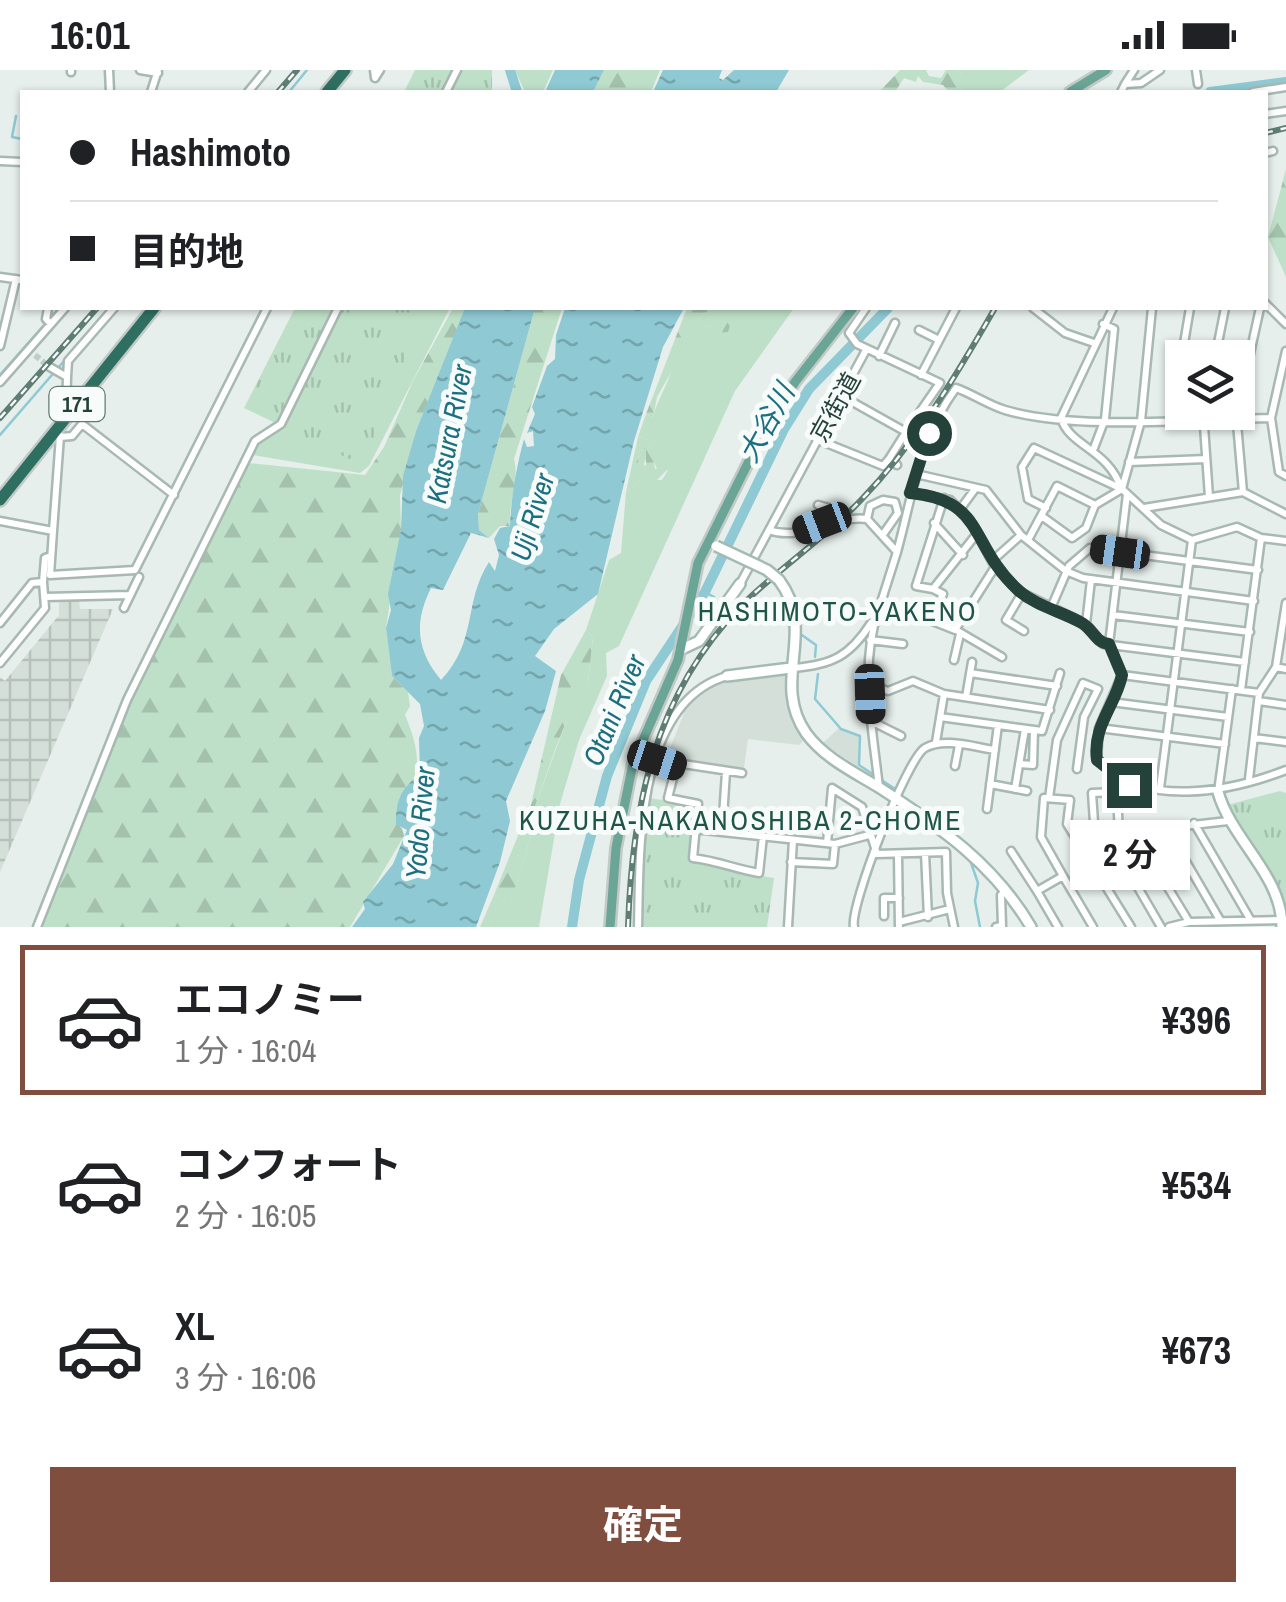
<!DOCTYPE html>
<html lang="ja">
<head>
<meta charset="utf-8">
<style>
	:root { --surface:#fff; --page:#f6f6f6; --text:#202124; --muted:#757577; --line:#e0e0e0; --accent:#7f4e3f }
	body { margin:0; font-family:"Archivo Narrow","Noto Sans JP",sans-serif; background:var(--page); color:var(--text); height:100vh; display:flex; flex-direction:column; font-size:38px; white-space:nowrap }
	* { box-sizing:border-box; margin:0 }
	p { font-size:32px; color:var(--muted) }
	.icon { flex:none; width:55px; height:55px; fill:none; stroke:currentColor; stroke-width:2; stroke-linecap:round; stroke-linejoin:round }
	.map { position:relative; height:857px; overflow:hidden }
	.drawer { display:flex; flex-direction:column; background:var(--surface); flex:1 }
	.drawer>* { flex:none }
	.hud { position:absolute; left:20px; top:20px; width:1248px; height:220px; border-radius:0px; box-shadow:0 2px 8px #0004; display:grid; align-content:center; height:220px; padding:0 50px; background:var(--surface) }
	.tools { position:absolute; left:1165px; top:270px; display:grid; gap:20px }
	.tools a { display:grid; place-items:center; width:90px; height:90px; border-radius:0px; background:var(--surface); box-shadow:0 2px 8px #0004; font-size:50px }
	.end { position:absolute; width:45px; height:45px; margin:-22px; border:12px solid #24423a; background:#fff; box-shadow:0 0 0 5px #fff }
	.from { border-radius:50% }
	.bubble { position:absolute; height:70px; border-radius:0px; background:var(--surface); box-shadow:0 2px 8px #0004; font-size:32px; font-weight:700; line-height:70px; text-align:center }
	.car { position:absolute; width:30px; height:60px; margin:-30px -15px; border-radius:12px; box-shadow:0 0 8px 2px #0007; background:linear-gradient(#222 24%,#8ab4d8 0 40%,#222 0 76%,#8ab4d8 0 86%,#222 0) }
	.hud b { display:flex; align-items:center; gap:35px; height:95px; font-size:38px }
	.hud b+b { border-top:2px solid var(--line) }
	.hud i { width:25px; height:25px; background:var(--text) }
	ul { padding:18px 0 0; list-style:none }
	li { display:flex; align-items:center; gap:30px; height:150px; margin:0 20px 15px; padding:0 30px; border:5px solid transparent; border-radius:0px }
	li div { flex:1 }
	li b { display:block; font-size:38px }
	li em { font-style:normal; font-weight:700 }
	li.on { border-color:var(--accent) }
	li>.icon { width:90px; height:90px; stroke-width:1.5 }
	.cta { display:flex; gap:20px; margin-top:auto; padding:20px 50px }
	.cta a { flex:1; height:115px; border-radius:0px; background:var(--accent); color:#fff; font-size:40px; font-weight:700; line-height:115px; text-align:center }
	.status { display:flex; justify-content:space-between; align-items:center; height:70px; padding:0 50px; background:var(--surface); direction:ltr }
	.status svg { height:28px; fill:currentColor }
	.map>svg:first-child { display:block }
	.built { fill:#d4dfda }
	.industrial { fill:url(#industrial-grid) }
	.green { fill:#bfe0c8 }
	.forest { fill:url(#forest-firs) }
	.park { fill:url(#park-tufts) }
	.water { fill:url(#water-ripples) }
	.lines { fill:none; stroke-linecap:round; stroke-linejoin:round }
	.stream { stroke:#8ec9d4; stroke-width:2.5 }
	.river { stroke:#8ec9d4; stroke-width:10 }
	.street-tunnel { stroke:#bfccc8; stroke-width:6; stroke-dasharray:6 3; stroke-linecap:butt }
	.street-casing { stroke:#a8b8b2; stroke-width:11 }
	.secondary-casing { stroke:#a4bbb3; stroke-width:14 }
	.primary-casing { stroke:#c2cac8; stroke-width:14 }
	.highway-casing { stroke:#c2cac8; stroke-width:16 }
	.street { stroke:#fff; stroke-width:6 }
	.secondary { stroke:#fff; stroke-width:9 }
	.primary { stroke:#6aa596; stroke-width:9 }
	.highway { stroke:#2f6f62; stroke-width:11 }
	.rail-casing { stroke:#5f7d75; stroke-width:6 }
	.rail { stroke:#f7fbf9; stroke-width:2.5; stroke-dasharray:8; stroke-linecap:butt }
	.secondary-bridge-casing { stroke:#a4bbb3; stroke-width:14; stroke-linecap:butt }
	.secondary-bridge { stroke:#fff; stroke-width:9 }
	.route { stroke:#24423a; stroke-width:12 }
	.labels { text-anchor:middle; dominant-baseline:central; stroke-width:10; stroke-linejoin:round; paint-order:stroke }
	.shield { fill:#f7fbf9; stroke:#637a73; stroke-width:2.5 }
	.shield-label { font-size:22px; font-weight:bold; fill:#24423a }
	.street-label { font-size:25px; fill:#24423a; stroke:#f7fbf9 }
	.water-label { font-size:28px; font-style:italic; fill:#1c6f80; stroke:#f7fbf9 }
	.neighbourhood-label { font-size:28px; letter-spacing:2.5px; fill:#1f5548; stroke:#f7fbf9 }
</style>
</head>
<body>
<div class="status"><b>16:01</b><svg viewBox="0 0 49 12"><path d="M0 12V9h3v3zM5 12V6h3v6zM10 12V3h3v9zM15 12V0h3v12zM26 1h20v11H26zM47 4h2v5h-2z"/></svg></div>
<div class="map">
<svg width="1286" height="857" viewBox="0 0 1286 857">
	<defs>
		<pattern id="industrial-grid" width="8" height="8" patternUnits="userSpaceOnUse" patternTransform="scale(2.5)"><rect width="8" height="8" fill="#d4dfda"/><path d="M0 4h8M4 0v8" fill="none" stroke="#b6c1bc"/></pattern>
		<pattern id="forest-firs" width="22" height="20" patternUnits="userSpaceOnUse" patternTransform="scale(2.5)"><rect width="22" height="20" fill="#bfe0c8"/><path d="M5 1l3.5 6h-7zM16 11l3.5 6h-7z" fill="#a4c1ad"/></pattern>
		<pattern id="park-tufts" width="24" height="20" patternUnits="userSpaceOnUse" patternTransform="scale(2.5)"><rect width="24" height="20" fill="#bfe0c8"/><path d="M3 7l-1-3M5 7V3M7 7l1-3M15 17l-1-3M17 17v-4M19 17l1-3" fill="none" stroke="#a4c1ad"/></pattern>
		<pattern id="water-ripples" width="26" height="14" patternUnits="userSpaceOnUse" patternTransform="scale(2.5)"><rect width="26" height="14" fill="#8ec9d4"/><path d="M2 4q2-2 4 0t4 0M15 11q2-2 4 0t4 0" fill="none" stroke="#74a5ad"/></pattern>
	</defs>
	<rect width="100%" height="100%" fill="#e6efeb"/>
	<!-- built -->
	<path class="built" d="M785,603L789,640L805,669L799,675L748,669L744,698L666,688L686,638L705,619L725,609Z
		M839,658L859,666L858,697L823,673Z"/>
	<!-- industrial -->
	<path class="industrial" d="M59,530H79L80,539H113L0,802V607L5,611L59,545Z"/>
	<!-- green -->
	<path class="green" d="M957,0H1029L1000,22H956L962,19V5Z
		M425,238H450L369,396L360,403L253,385L257,373L284,356Z
		M711,238H794L735,321L619,576L606,583L607,606L579,670L560,734L539,857H480L494,825L510,835L531,765L527,761L517,768L526,741L533,742L577,622L588,612L593,568L586,560L609,490L621,483L626,422L642,409L662,410L668,400L658,401L654,392L645,390L643,398L638,397L639,382L657,372L638,367L646,344L653,348C657,328 675,305 673,286L689,265L709,256L700,258L698,249Z"/>
	<!-- forest -->
	<path class="forest" d="M515,0H553L543,22H525Z
		M604,0H660L651,22H593Z
		M900,0H926L929,6L941,8L946,0H957L962,5L963,19L949,22L943,15L923,12L918,6L916,12L904,8L895,22H879Z
		M1286,99V207L1268,167Z
		M453,238H465L464,245L416,361L400,426L401,460L386,558L392,606L408,622L410,636L405,645C426,695 416,705 402,757L404,766L350,857H42L127,639L248,393L365,405L384,377L413,311Z
		M535,238H562L514,389C520,410 508,432 510,456H500L489,468L479,460L478,444Z
		M687,238H711L698,249L701,257L708,256L717,240L735,241L728,262L689,265L686,270L692,277L679,279V285L673,287L674,297L657,327L653,348L646,344Z
		M638,367L658,372L639,382L638,397L646,395V380H652L655,399L663,398L659,391L663,388L668,399L652,415L641,410L626,422Z
		M586,560L593,568L588,612C571,628 543,715 533,742L529,743L561,605Z
		M527,760L531,765L510,836L494,825L517,768Z"/>
	<!-- park -->
	<path class="park" d="M415,0H492V22H404Z
		M295,238H427L364,396L244,338Z
		M1280,721L1286,723V843C1276,802 1237,775 1227,735Z
		M649,728L693,735L690,791C720,794 744,803 774,808L767,857H641L643,766Z"/>
	<!-- water -->
	<path class="water" d="M555,0H604L593,22H545Z
		M663,0H722L719,8L723,10L734,0H789L776,22H653Z
		M465,238H535L478,444L479,460L489,468L471,463L443,520L431,518C414,552 416,580 441,610C478,571 463,532 489,492L495,501L499,485L494,469L500,458L510,456C511,427 517,394 524,369L527,377L534,376L533,361L527,363L535,344L532,337L547,296L555,289L556,265L565,238H684L663,277L634,371L598,524L554,559L535,586L556,601L545,641L506,731L510,751L500,792L476,857H352L365,839L363,832L393,794L407,760L396,754C396,729 401,719 420,704L419,668L424,656L420,634L392,606L386,558L391,540L388,524L401,460L403,406L416,361Z"/>
	<g class="lines">
		<!-- stream -->
		<path class="stream" d="M250,14L262,0
			M289,22L307,0
			M16,46L12,67L22,69
			M50,248L59,238
			M0,305L45,254
			M0,365L64,291
			M705,522L714,527
			M740,544L769,541L792,558
			M799,563L816,575L815,587
			M818,604L815,629L841,659L860,666L859,695L895,719
			M949,752L961,763
			M970,790L978,813L975,831L980,857"/>
		<!-- river -->
		<path class="river" d="M510,0L517,22
			M1210,22L1286,12
			M572,857L579,810L607,706L646,611L705,522L784,359L809,319L888,238"/>
		<!-- street-tunnel -->
		<path class="street-tunnel" d="M35,285L48,296"/>
		<!-- street casing -->
		<g class="street-casing">
			<path id="street" d="M109,0L110,22
				M140,0L158,3
				M374,0L375,8L380,0
				M1196,0L1198,14
				M71,2V0
				M1125,14L1134,0
				M151,22L158,0
				M248,22L266,0
				M446,22L457,0
				M1121,22L1125,14L1141,13L1160,0
				M1253,22L1286,17
				M1265,44L1286,41
				M1265,83L1273,81
				M0,91L22,92
				M0,207L22,210
				M1265,233L1286,254
				M48,238L46,249L51,254
				M866,238L849,263L857,274L940,313L906,362
				M1033,238L1065,263L1094,273
				M1113,238L1061,348C1070,377 1108,379 1121,418
				M919,260L937,269
				M0,276L16,209
				M1286,281L1271,348L1279,402L1286,406
				M1216,283L1248,289
				M879,286L895,253
				M1215,288L1225,238
				M48,296L67,307L66,347
				M921,305L956,238
				M67,307L68,291L114,238
				M0,312L65,238
				M840,325L906,362L889,389L897,395
				M1238,338L1260,238
				M1203,342L1209,427
				M1236,342L1243,422
				M1171,350L1190,238
				M60,367L72,366L82,354L174,425
				M816,369L883,396L889,389
				M1094,378L1105,349L1114,259L1103,254
				M1129,392L1206,389
				M916,404L986,420L1021,465
				M909,423L950,430L970,450L995,497L1022,523L1086,554L1103,574L1245,592
				M1127,424L1109,574L1122,605L1099,658L1097,689C1143,739 1229,722 1286,700
				M944,428L916,516L933,519L975,466
				M818,435L829,438L833,450
				M961,438L975,419
				M1046,438L1028,429L1022,397L1034,378L1122,419L1161,455L1192,470L1237,457L1261,468L1286,471
				M1144,438L1243,422L1286,444
				M1043,447L1072,468L1086,458L1095,435
				M0,451L53,461L50,505L135,500L267,238
				M934,453L963,485
				M769,460C801,472 833,445 867,449
				M53,461L60,366
				M1028,470L1057,416L1095,435L1122,419L1141,351L1152,238
				M897,482C913,424 919,368 956,318C973,324 988,335 1005,340C1077,361 1195,349 1271,348
				M992,491L1021,465L1066,501L1083,508L1254,531
				M740,514L866,280
				M1022,523L1006,550L1024,561
				M45,527L130,525
				M124,538L139,507
				M1051,538L1069,496L1090,478L1258,500
				M878,542L897,482L867,449L870,436L883,430L895,432L898,443L884,463
				M1113,545L1250,562
				M930,550L943,524L933,519
				M0,553L32,513L43,512L45,488L51,486
				M1086,554L1091,510
				M956,560L1002,587
				M870,570L903,574
				M954,590L960,564
				M0,593L45,538L43,512
				M1276,597L1286,599
				M793,598C832,595 850,586 871,553
				M970,603L1057,616
				M1122,605L1259,623
				M870,615L888,621L913,611L944,624L1050,640
				M1241,620L1261,468
				M966,627L972,592
				M1259,631L1286,635
				M1111,632L1228,647
				M940,647L1042,661L1060,603
				M871,651L901,666
				M1099,658L1225,674
				M1254,668L1286,672
				M936,672L944,624
				M657,690L742,703
				M1019,694L1033,695L1034,660
				M676,696L668,728L698,734L693,788C718,791 735,799 759,803L763,766
				M955,696L959,675
				M726,702L722,762L835,774L869,765
				M1249,709L1259,623L1276,597L1286,533
				M990,714L1027,721
				M879,718C873,661 859,597 878,542L922,547L955,560L995,497
				M1160,718L1192,470
				M1015,719L1025,659
				M1218,722L1232,619
				M1049,728L1057,670L1083,613L1098,619L1084,647L1077,699
				M987,739L998,655
				M1194,753L1250,849
				M696,759L722,762
				M1167,759L1220,850
				M1136,765L1189,852
				M1108,766L1161,857
				M1095,767L1092,723L1117,722L1119,766
				M1077,768L1228,751
				M827,773L832,718L862,737L877,784L946,782L947,823L954,857
				M1011,781L1037,821
				M925,783L928,847
				M898,784L899,857
				M791,792L833,794L835,774
				M1063,806L1093,857
				M884,846V828H899
				M899,852L950,839
				M37,857L127,630L255,371L281,354L338,238
				M638,857C640,780 635,633 727,606
				M788,857L793,770
				M854,857C849,837 907,688 925,678C944,667 974,677 995,680
				M996,857L1002,856L1001,825L1006,821
				M1058,857L1037,821L1063,806L1041,767L1044,728L1070,730L1067,754L1131,857
				M1169,857L1189,852L1286,850"/>
		</g>
		<!-- secondary casing -->
		<g class="secondary-casing">
			<path id="secondary" d="M779,510C818,562 770,611 806,663C824,688 854,702 880,718C940,757 994,794 1031,857
				M680,580L699,571L740,514
				M727,606L791,598
				M1218,722C1232,771 1282,805 1282,857"/>
		</g>
		<!-- primary casing -->
		<g class="primary-casing">
			<path id="primary" d="M1070,22L1106,0
				M610,857L616,778L633,693L678,590L698,493L763,363L795,312L853,238"/>
		</g>
		<!-- highway casing -->
		<g class="highway-casing">
			<path id="highway" d="M327,22L345,0
				M0,430L154,238"/>
		</g>
		<!-- street -->
		<use href="#street" class="street"/>
		<!-- secondary -->
		<use href="#secondary" class="secondary"/>
		<!-- primary -->
		<use href="#primary" class="primary"/>
		<!-- highway -->
		<use href="#highway" class="highway"/>
		<!-- rail casing -->
		<g class="rail-casing">
			<path id="rail" d="M278,22L297,0
				M1265,63L1286,58
				M0,348L97,238
				M628,857C632,737 654,625 741,536C779,498 824,469 861,430C916,373 956,306 995,238"/>
		</g>
		<!-- rail -->
		<use href="#rail" class="rail"/>
		<!-- secondary-bridge casing -->
		<g class="secondary-bridge-casing">
			<path id="secondary-bridge" d="M716,476L767,500L779,510"/>
		</g>
		<!-- secondary-bridge -->
		<use href="#secondary-bridge" class="secondary-bridge"/>
	</g>
	<g class="lines">
		<!-- route -->
		<path class="route" d="M929,363L910,423C986,430 968,474 1018,520C1036,536 1060,541 1080,552C1093,558 1094,572 1109,574L1122,605C1116,635 1092,656 1097,690L1129,715"/>
	</g>
	<g class="labels">
		<!-- shield labels -->
		<rect class="shield" x="49.5" y="317" width="55" height="34" rx="8"/>
		<g class="shield-label">
			<text x="77" y="334">171</text>
		</g>
		<!-- street labels -->
		<g class="street-label">
			<text transform="translate(835 337) rotate(-61)">京街道</text>
		</g>
		<!-- water labels -->
		<g class="water-label">
			<text transform="translate(766 353) rotate(-61)">大谷川</text>
			<text transform="translate(449 364) rotate(-79)">Katsura River</text>
			<text transform="translate(532 447) rotate(-73)">Uji River</text>
			<text transform="translate(614 640) rotate(-67)">Otani River</text>
			<text transform="translate(420 753) rotate(-85)">Yodo River</text>
		</g>
		<!-- neighbourhood labels -->
		<g class="neighbourhood-label">
			<text x="838" y="541">HASHIMOTO-YAKENO</text>
			<text x="741" y="750">KUZUHA-NAKANOSHIBA 2-CHOME</text>
		</g>
	</g>
</svg>
<div class="tools">
<a><svg class="icon" aria-label="layers" viewBox="0 0 24 24"><path d="M12 4l9 5-9 5-9-5zM3 14l9 5 9-5"/></svg></a>
</div>
<i class="end from" style="left:929px;top:363px"></i>
<i class="end" style="left:1129px;top:715px"></i>
<div class="bubble" style="left:1070px;top:750px;width:120px">2 分</div>
<i class="car" style="left:822px;top:453px;rotate:249deg"></i>
<i class="car" style="left:1120px;top:482px;rotate:278deg"></i>
<i class="car" style="left:870px;top:624px;rotate:178deg"></i>
<i class="car" style="left:657px;top:690px;rotate:108deg"></i>
<div class="hud">
<b><i class="from"></i>Hashimoto</b>
<b><i></i>目的地</b>
</div>
</div>
<section class="drawer">
<ul>
<li class="on"><svg class="icon" aria-label="car" viewBox="0 0 24 24"><path d="M5 17H2v-5l4-1 3-4h7l3 4 3 1v5h-3M9 17h6M6 11h13"/><circle cx="7" cy="17" r="2"/><circle cx="17" cy="17" r="2"/></svg><div><b>エコノミー</b><p>1 分 · 16:04</p></div><em>¥396</em></li>
<li><svg class="icon" aria-label="car" viewBox="0 0 24 24"><path d="M5 17H2v-5l4-1 3-4h7l3 4 3 1v5h-3M9 17h6M6 11h13"/><circle cx="7" cy="17" r="2"/><circle cx="17" cy="17" r="2"/></svg><div><b>コンフォート</b><p>2 分 · 16:05</p></div><em>¥534</em></li>
<li><svg class="icon" aria-label="car" viewBox="0 0 24 24"><path d="M5 17H2v-5l4-1 3-4h7l3 4 3 1v5h-3M9 17h6M6 11h13"/><circle cx="7" cy="17" r="2"/><circle cx="17" cy="17" r="2"/></svg><div><b>XL</b><p>3 分 · 16:06</p></div><em>¥673</em></li>
</ul>
<div class="cta"><a>確定</a></div>
</section>
</body>
</html>
